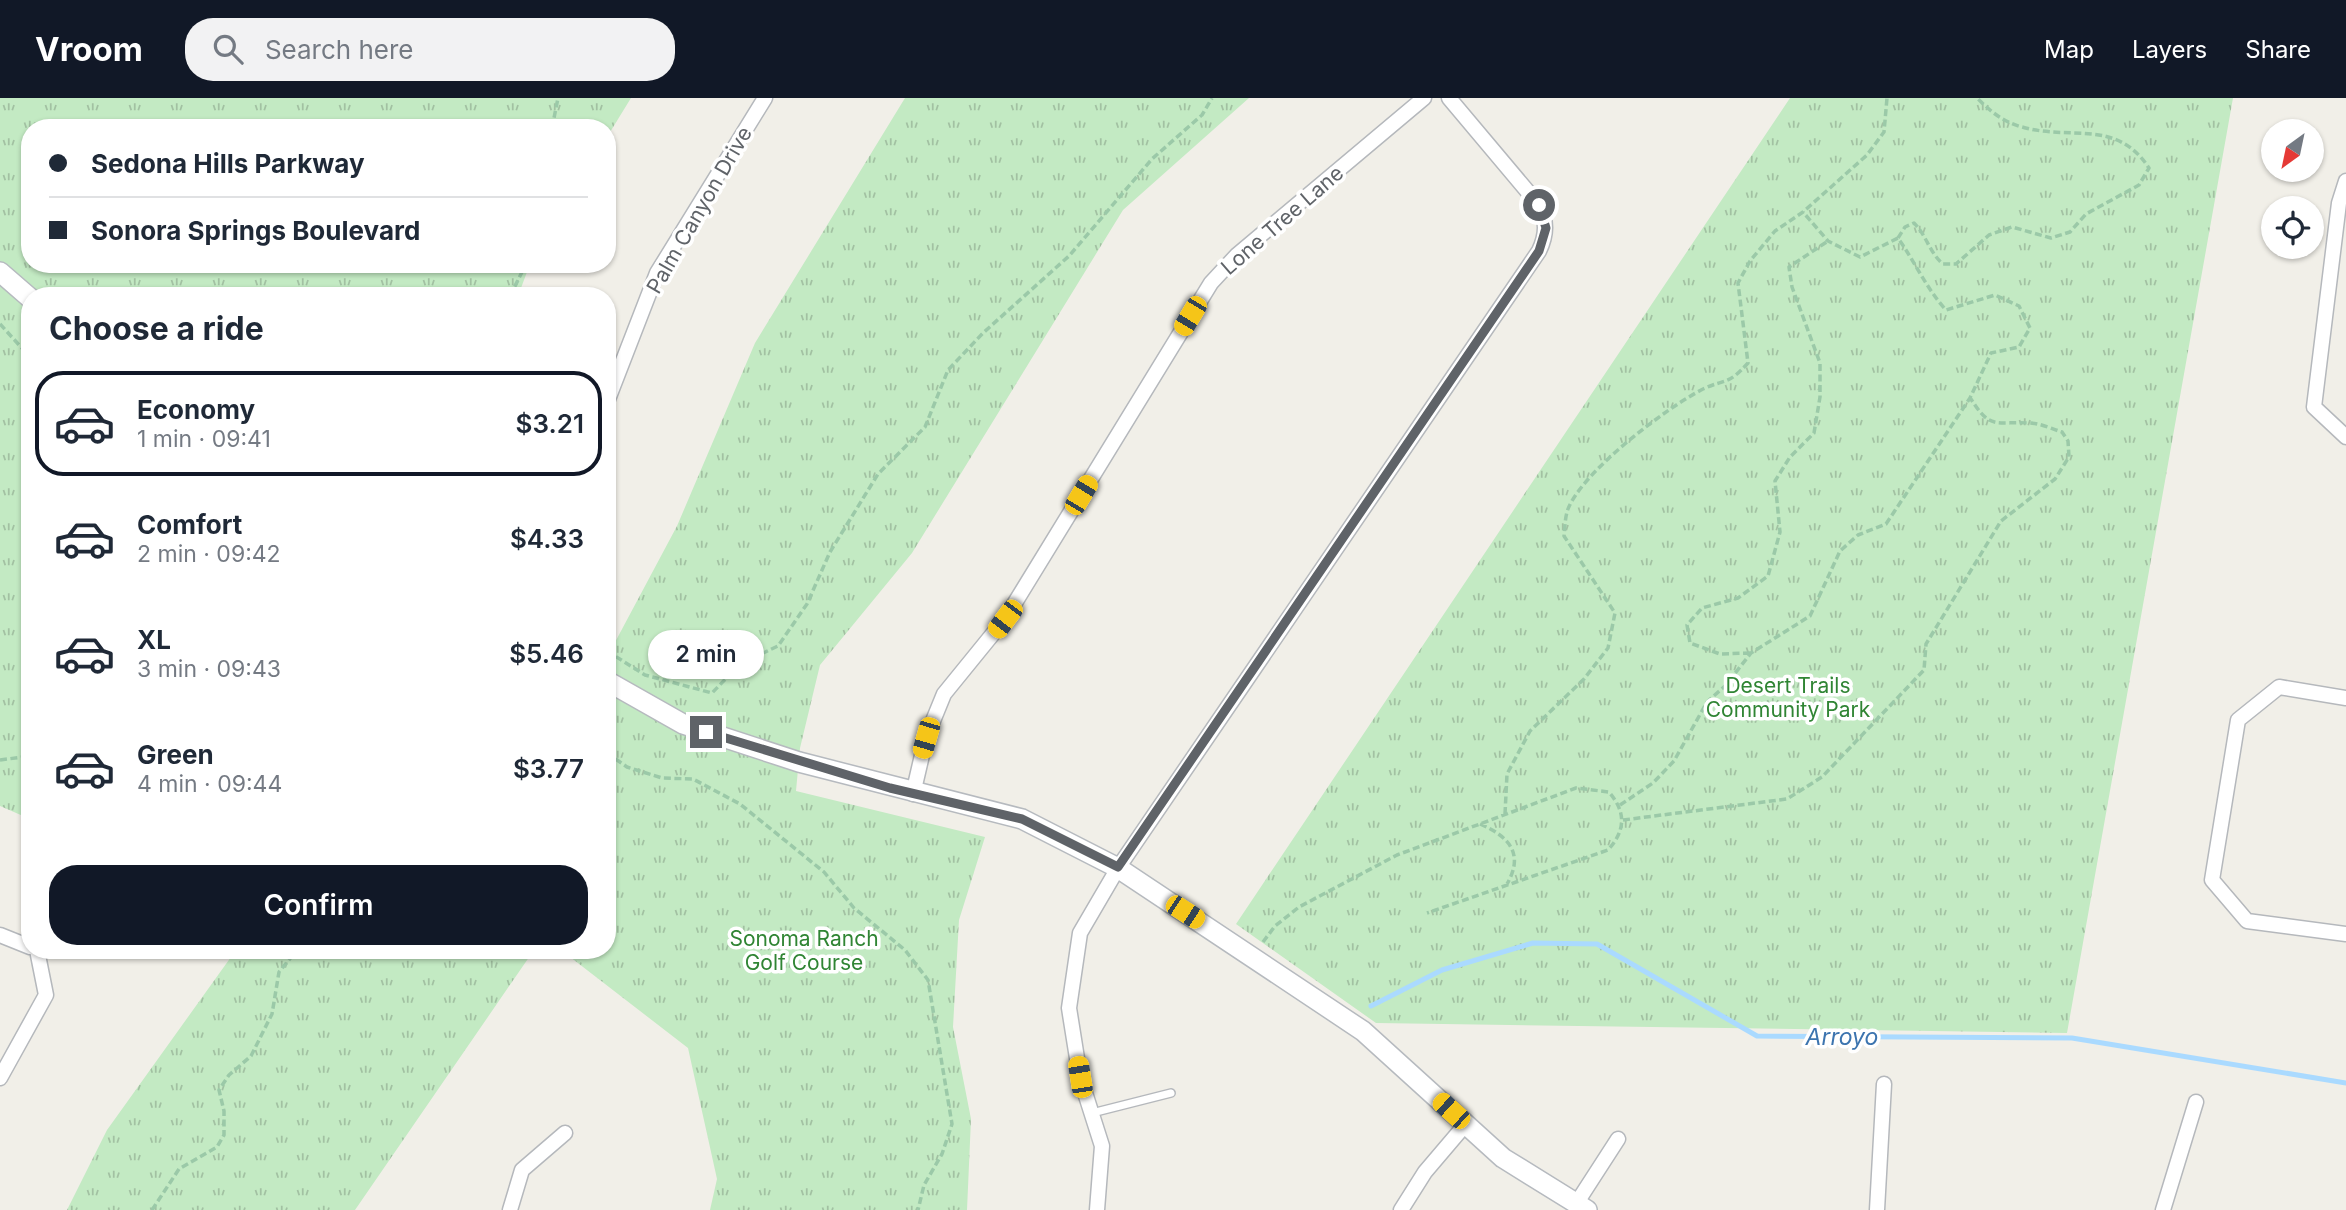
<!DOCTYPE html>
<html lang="en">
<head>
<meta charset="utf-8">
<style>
	:root { --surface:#fff; --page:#f2f2f3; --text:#1f2937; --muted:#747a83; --line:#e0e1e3; --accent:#111827 }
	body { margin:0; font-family:Inter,sans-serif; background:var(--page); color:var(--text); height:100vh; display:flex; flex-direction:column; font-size:26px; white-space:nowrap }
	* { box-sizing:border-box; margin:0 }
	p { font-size:23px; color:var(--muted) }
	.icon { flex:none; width:38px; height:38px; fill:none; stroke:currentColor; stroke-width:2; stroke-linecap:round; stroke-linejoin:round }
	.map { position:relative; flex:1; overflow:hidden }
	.sheet { position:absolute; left:21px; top:189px; width:595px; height:672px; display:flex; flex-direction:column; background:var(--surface); border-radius:28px; box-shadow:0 2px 5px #0004 }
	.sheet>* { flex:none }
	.guide { position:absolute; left:21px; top:21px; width:595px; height:154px; border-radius:28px; box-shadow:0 2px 5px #0004; display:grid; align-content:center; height:154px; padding:0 28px; background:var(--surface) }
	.needle { width:46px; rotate:213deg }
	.controls { position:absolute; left:2261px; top:21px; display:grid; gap:14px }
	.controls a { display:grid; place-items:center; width:63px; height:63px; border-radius:50%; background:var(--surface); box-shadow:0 2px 5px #0004; font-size:35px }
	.end { position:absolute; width:32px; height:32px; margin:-16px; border:9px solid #5f6368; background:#fff; box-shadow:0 0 0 4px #fff }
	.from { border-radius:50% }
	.bubble { position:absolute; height:49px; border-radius:24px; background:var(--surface); box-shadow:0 2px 5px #0004; font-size:23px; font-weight:600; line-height:49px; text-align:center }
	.car { position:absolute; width:21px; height:42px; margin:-21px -10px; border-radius:9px; box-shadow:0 0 5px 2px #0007; background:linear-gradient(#f5c518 24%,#345 0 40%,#f5c518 0 76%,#345 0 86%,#f5c518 0) }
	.guide b { display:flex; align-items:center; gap:24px; height:66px; font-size:26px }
	.guide b+b { border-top:2px solid var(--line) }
	.guide i { width:18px; height:18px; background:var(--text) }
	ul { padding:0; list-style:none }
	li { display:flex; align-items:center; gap:21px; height:105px; margin:0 14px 10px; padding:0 14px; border:4px solid transparent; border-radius:28px }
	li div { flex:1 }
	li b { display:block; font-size:26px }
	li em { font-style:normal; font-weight:600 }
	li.selected { border-color:var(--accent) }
	li>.icon { width:63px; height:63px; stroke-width:1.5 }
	h2 { padding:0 28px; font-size:32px; line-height:84px }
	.action { display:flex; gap:14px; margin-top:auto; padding:14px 28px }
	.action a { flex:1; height:80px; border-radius:28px; background:var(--accent); color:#fff; font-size:28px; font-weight:600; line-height:80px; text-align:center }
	header { display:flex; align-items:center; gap:42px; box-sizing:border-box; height:98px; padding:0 35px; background:var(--accent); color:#fff }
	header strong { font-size:33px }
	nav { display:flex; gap:38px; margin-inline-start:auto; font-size:24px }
	.search { width:490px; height:63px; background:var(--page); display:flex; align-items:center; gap:18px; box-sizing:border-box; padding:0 24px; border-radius:28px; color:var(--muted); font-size:26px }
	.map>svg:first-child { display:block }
	.park { fill:url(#park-tufts) }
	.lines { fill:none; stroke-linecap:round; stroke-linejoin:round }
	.stream { stroke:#aadaff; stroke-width:5 }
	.lane-casing { stroke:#b5b8bc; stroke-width:10 }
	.street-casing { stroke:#b5b8bc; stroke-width:17 }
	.secondary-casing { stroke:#b6babf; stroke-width:22 }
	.path { stroke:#9bc9a8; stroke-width:3.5; stroke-dasharray:7 3.5; stroke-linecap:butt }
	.lane { stroke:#fff; stroke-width:7 }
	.street { stroke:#fff; stroke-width:14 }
	.secondary { stroke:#fff; stroke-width:19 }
	.route { stroke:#5f6368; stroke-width:9 }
	.labels { text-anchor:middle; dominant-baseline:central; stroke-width:7; stroke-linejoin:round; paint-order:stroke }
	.street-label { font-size:21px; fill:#5f6368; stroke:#fff }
	.park-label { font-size:21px; fill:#308534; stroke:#fff }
	.water-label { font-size:23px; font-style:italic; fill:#3c74af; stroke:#fff }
</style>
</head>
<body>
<header>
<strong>Vroom</strong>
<div class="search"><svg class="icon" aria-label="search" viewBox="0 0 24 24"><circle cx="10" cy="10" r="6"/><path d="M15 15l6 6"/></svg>Search here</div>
<nav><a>Map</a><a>Layers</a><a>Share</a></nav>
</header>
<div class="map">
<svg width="2346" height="1112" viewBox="0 0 2346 1112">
	<defs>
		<pattern id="park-tufts" width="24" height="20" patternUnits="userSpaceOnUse" patternTransform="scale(1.75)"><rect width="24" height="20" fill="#c3eac3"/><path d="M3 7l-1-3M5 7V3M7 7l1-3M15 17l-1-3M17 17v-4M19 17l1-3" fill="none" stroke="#a2c1a2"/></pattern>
	</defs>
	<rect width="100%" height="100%" fill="#f1efe8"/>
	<!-- park -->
	<path class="park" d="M0,0H631L607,39V30H30V166H530L518,198H30V721L0,708Z
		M905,0H1249L1123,112L912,455L820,567L800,650L796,693L985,739L959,822L953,929L971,1021L967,1112H710L717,1081L688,950L561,852H607V545L613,548L677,428L755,245Z
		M1790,0H2233L2067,935L1376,925L1236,826Z
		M236,852H534L355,1112H67L107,1032Z"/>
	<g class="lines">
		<!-- stream -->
		<path class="stream" d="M1371,908L1442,872L1533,845L1597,846L1757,938L2072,940L2346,985"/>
		<!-- lane casing -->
		<g class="lane-casing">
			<path id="lane" d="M1092,1015L1171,995"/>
		</g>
		<!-- street casing -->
		<g class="street-casing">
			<path id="street" d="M2346,83L2339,105L2314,309L2346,339
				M607,304L657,175L765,0
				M2346,600L2279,589L2238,622L2212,782L2247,823L2346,836
				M913,696L926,640L944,596L1005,521L1211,185L1237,157L1424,0
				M0,837L30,849
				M0,980L46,897L37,852
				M1576,1106L1618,1041
				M510,1112L522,1072L565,1035
				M1097,1112L1102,1048L1080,979L1069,910L1080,835L1118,770L1539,153C1547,136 1547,123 1539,107L1449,0
				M1401,1112L1425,1074L1465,1027
				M1877,1112L1884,986
				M2163,1112L2196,1004"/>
		</g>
		<!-- secondary casing -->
		<g class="secondary-casing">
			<path id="secondary" d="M0,174L30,200
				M607,583L683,626L799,664L1022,721L1118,770L1363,933L1503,1060L1587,1112"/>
		</g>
		<!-- path -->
		<path class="path" d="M552,30L558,0
			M1898,140L1905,129L1914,125C1927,138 1929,154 1943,166H1956L1989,137L2012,129L2051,140L2070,134L2086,116L2139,87L2149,70C2116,20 2071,43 2022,29C2003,24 1990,13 1977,0
			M510,198L526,166
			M0,226L30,259
			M607,553L645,577L712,595L740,566L778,548L807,506L830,454L878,376L925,329L948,272L983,235L1069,158L1152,61L1202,17L1212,0
			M1750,555L1720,556L1690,545L1687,527L1702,510L1738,500L1768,478L1780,434L1775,383L1790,359L1814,335L1820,299V265L1792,189L1789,169L1828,143
			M607,655L627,669L662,680L693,681L740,706L824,774L854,810L905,852L928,882L952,1026L942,1056L924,1087L918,1112
			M0,662L30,658
			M1620,707L1653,685L1674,663L1707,604L1725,588L1751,555L1810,518L1840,453L1858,437L1886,426L1970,300L1991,255L2019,249L2030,230L2019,208L1995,197L1946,212C1926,190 1915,164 1898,140L1860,159L1828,143L1803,114
			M1505,716L1507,676L1530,633L1584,581L1608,550L1615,515L1564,438C1565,429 1565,419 1568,411C1583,373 1666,310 1703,291C1727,280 1727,288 1748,265L1738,185L1750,163L1775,133L1803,114L1867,57L1884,34L1887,0
			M1623,722L1787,701L1822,679L1924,572L1926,546L2001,423L2055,381L2069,359L2068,343L2062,334C2052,331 2040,325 2029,325C1996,323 1991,333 1971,301
			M1480,726C1508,738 1525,755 1507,786
			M1263,844L1275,828L1299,809L1397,757L1576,690L1609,694C1626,714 1626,732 1608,752L1427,815
			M152,1112L179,1071L217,1049L224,1037V1013L219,992L229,977L251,958L272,916L279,874L297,852"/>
		<!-- lane -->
		<use href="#lane" class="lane"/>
		<!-- street -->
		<use href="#street" class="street"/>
		<!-- secondary -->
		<use href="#secondary" class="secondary"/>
	</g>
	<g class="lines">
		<!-- route -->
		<path class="route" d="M706,634L890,690L1022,721L1118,769L1539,153L1546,130L1539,107"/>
	</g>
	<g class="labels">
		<!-- street labels -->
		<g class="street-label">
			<text transform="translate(699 112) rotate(-60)">Palm Canyon Drive</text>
			<text transform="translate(1282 122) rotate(-41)">Lone Tree Lane</text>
		</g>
		<!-- park labels -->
		<g class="park-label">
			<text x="1788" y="587">Desert Trails<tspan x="1788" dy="24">Community Park</tspan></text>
			<text x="804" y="840">Sonoma Ranch<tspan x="804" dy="24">Golf Course</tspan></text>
		</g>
		<!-- water labels -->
		<g class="water-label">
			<text x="1842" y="939">Arroyo</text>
		</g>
	</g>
</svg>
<div class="controls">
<a><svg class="needle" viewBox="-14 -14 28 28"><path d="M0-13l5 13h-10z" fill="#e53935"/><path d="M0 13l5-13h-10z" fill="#747a83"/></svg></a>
<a><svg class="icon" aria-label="locate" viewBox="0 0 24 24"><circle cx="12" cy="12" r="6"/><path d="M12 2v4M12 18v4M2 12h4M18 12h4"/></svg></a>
</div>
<i class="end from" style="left:1539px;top:107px"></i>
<i class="end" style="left:706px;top:634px"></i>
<div class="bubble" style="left:648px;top:532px;width:116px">2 min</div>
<i class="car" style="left:1190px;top:218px;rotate:211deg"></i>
<i class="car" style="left:1081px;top:397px;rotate:31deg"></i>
<i class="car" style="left:1005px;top:521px;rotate:217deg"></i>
<i class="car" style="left:926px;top:640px;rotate:196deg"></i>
<i class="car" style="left:1185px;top:814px;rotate:123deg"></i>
<i class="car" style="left:1080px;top:979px;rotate:351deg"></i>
<i class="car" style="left:1451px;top:1013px;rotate:312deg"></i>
<div class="guide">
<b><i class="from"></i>Sedona Hills Parkway</b>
<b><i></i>Sonora Springs Boulevard</b>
</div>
<section class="sheet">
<h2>Choose a ride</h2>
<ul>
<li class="selected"><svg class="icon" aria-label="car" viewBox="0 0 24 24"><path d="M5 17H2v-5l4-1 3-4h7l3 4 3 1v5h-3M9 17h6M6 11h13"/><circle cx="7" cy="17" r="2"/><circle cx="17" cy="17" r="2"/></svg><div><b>Economy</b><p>1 min · 09:41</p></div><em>$3.21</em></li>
<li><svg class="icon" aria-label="car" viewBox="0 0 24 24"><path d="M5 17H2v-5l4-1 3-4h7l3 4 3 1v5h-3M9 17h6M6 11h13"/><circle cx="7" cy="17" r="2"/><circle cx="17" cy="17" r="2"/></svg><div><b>Comfort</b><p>2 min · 09:42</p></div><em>$4.33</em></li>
<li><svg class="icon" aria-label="car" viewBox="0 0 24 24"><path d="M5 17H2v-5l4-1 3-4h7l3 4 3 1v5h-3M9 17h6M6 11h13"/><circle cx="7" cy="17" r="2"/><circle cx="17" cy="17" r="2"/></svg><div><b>XL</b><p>3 min · 09:43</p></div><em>$5.46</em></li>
<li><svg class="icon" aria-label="car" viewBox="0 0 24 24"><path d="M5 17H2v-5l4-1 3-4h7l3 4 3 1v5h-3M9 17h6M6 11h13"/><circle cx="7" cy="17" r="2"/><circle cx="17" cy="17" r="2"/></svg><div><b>Green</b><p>4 min · 09:44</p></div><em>$3.77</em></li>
</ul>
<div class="action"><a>Confirm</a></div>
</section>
</div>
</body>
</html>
